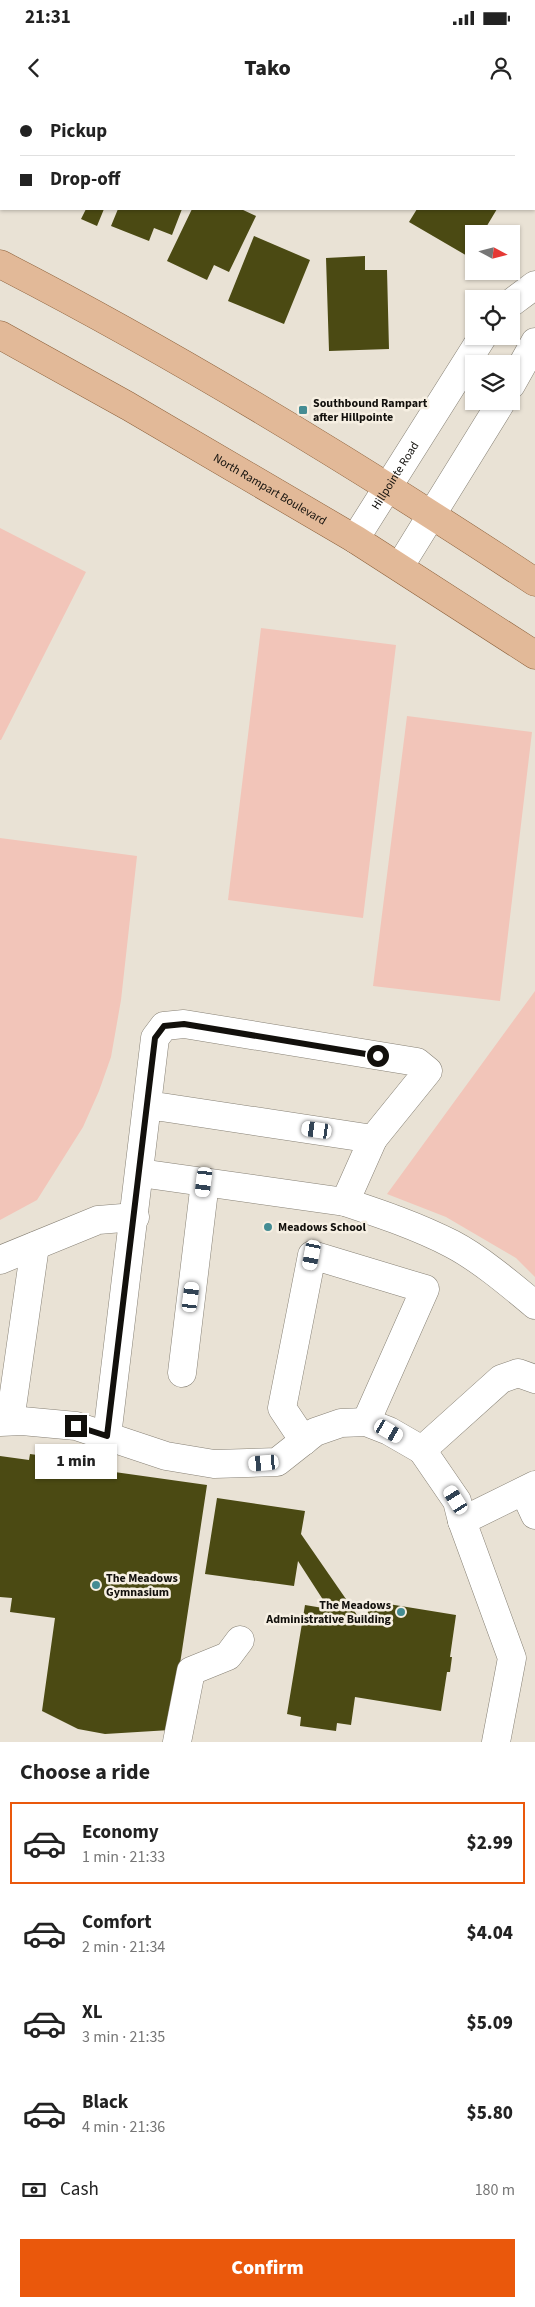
<!DOCTYPE html>
<html lang="en">
<head>
<meta charset="utf-8">
<style>
	:root { --surface:#fff; --page:#f2f2f2; --text:#222; --muted:#767676; --line:#e0e0e0; --accent:#ea580c }
	body { margin:0; font-family:"Source Sans 3",sans-serif; background:var(--page); color:var(--text); height:100vh; display:flex; flex-direction:column; font-size:19px; white-space:nowrap }
	* { box-sizing:border-box; margin:0 }
	p { font-size:16px; color:var(--muted) }
	.icon { flex:none; width:28px; height:28px; fill:none; stroke:currentColor; stroke-width:2; stroke-linecap:round; stroke-linejoin:round }
	.map { position:relative; height:1642px; overflow:hidden }
	.drawer { display:flex; flex-direction:column; background:var(--surface); flex:1 }
	.drawer>* { flex:none }
	.guide { position:absolute; left:0px; top:0px; width:535px; height:110px; box-shadow:0 1px 4px #0004; display:grid; align-content:center; height:110px; padding:0 20px; background:var(--surface) }
	.needle { width:32px; rotate:97deg }
	.controls { position:absolute; left:465px; top:125px; display:grid; gap:10px }
	.controls a { display:grid; place-items:center; width:55px; height:55px; border-radius:0px; background:var(--surface); box-shadow:0 1px 4px #0004; font-size:25px }
	.end { position:absolute; width:22px; height:22px; margin:-11px; border:6px solid #12100c; background:#fff; box-shadow:0 0 0 2px #fff }
	.from { border-radius:50% }
	.bubble { position:absolute; height:35px; border-radius:0px; background:var(--surface); box-shadow:0 1px 4px #0004; font-size:16px; font-weight:800; line-height:35px; text-align:center }
	.car { position:absolute; width:15px; height:30px; margin:-15px -8px; border-radius:6px; box-shadow:0 0 4px 1px #0007; background:linear-gradient(#fff 24%,#345 0 40%,#fff 0 76%,#345 0 86%,#fff 0) }
	.guide b { display:flex; align-items:center; gap:18px; height:48px; font-size:19px }
	.guide b+b { border-top:1px solid var(--line) }
	.guide i { width:12px; height:12px; background:var(--text) }
	ul { padding:0; list-style:none }
	li { display:flex; align-items:center; gap:15px; height:82px; margin:0 10px 8px; padding:0 10px; border:2px solid transparent; border-radius:0px }
	li div { flex:1 }
	li b { display:block; font-size:19px }
	li em { font-style:normal; font-weight:800 }
	li.current { border-color:var(--accent) }
	li>.icon { width:45px; height:45px; stroke-width:1.5 }
	h2 { padding:0 20px; font-size:22px; line-height:60px }
	.pay { display:flex; align-items:center; gap:12px; height:55px; padding:0 20px; font-size:19px }
	.pay p { margin-inline-start:auto }
	.primary-button { display:flex; gap:10px; margin-top:auto; padding:10px 20px }
	.primary-button a { flex:1; height:58px; border-radius:0px; background:var(--accent); color:#fff; font-size:20px; font-weight:800; line-height:58px; text-align:center }
	.status { display:flex; justify-content:space-between; align-items:center; height:35px; padding:0 25px; background:var(--surface); direction:ltr }
	.status svg { height:14px; fill:currentColor }
	header { display:flex; justify-content:space-between; align-items:center; height:65px; padding:0 20px; background:var(--surface); font-size:22px; font-weight:800 }
	.map>svg:first-child { display:block }
	.green { fill:#f2c5b9 }
	.building { fill:#4b4a13 }
	.lines { fill:none; stroke-linecap:round; stroke-linejoin:round }
	.minor-casing { stroke:#878175; stroke-width:29 }
	.major-casing { stroke:#8c603a; stroke-width:29 }
	.minor { stroke:#fff; stroke-width:28 }
	.major { stroke:#e2b998; stroke-width:28 }
	.route { stroke:#12100c; stroke-width:6 }
	.poi-dot { fill:#448c93; stroke:#f6efe2; stroke-width:2 }
	.labels { text-anchor:middle; dominant-baseline:central; stroke-width:5; stroke-linejoin:round; paint-order:stroke }
	.poi-label { font-size:12px; font-weight:bold; fill:#12100c; stroke:#f6efe2; text-anchor:start }
	.street-label { font-size:12px; fill:#12100c; stroke:#f6efe2 }
</style>
</head>
<body>
<div class="status"><b>21:31</b><svg viewBox="0 0 49 12"><path d="M0 12V9h3v3zM5 12V6h3v6zM10 12V3h3v9zM15 12V0h3v12zM26 1h20v11H26zM47 4h2v5h-2z"/></svg></div>
<header><svg class="icon" aria-label="back" viewBox="0 0 24 24"><path d="M15 5l-7 7 7 7"/></svg>Tako<svg class="icon" aria-label="person" viewBox="0 0 24 24"><circle cx="12" cy="8" r="4"/><path d="M4 21q1-7 8-7t8 7"/></svg></header>
<div class="map">
<svg width="535" height="1642" viewBox="0 0 535 1642">
	<rect width="100%" height="100%" fill="#e9e2d5"/>
	<!-- green -->
	<path class="green" d="M0,428L86,472L1,640H0Z
		M261,528L396,545L363,818L228,800Z
		M407,616L532,632L500,901L373,886Z
		M0,738L137,756L121,900L111,957L99,991L83,1027L37,1100L0,1120Z
		M535,891V1177L516,1158L446,1117L387,1094Z"/>
	<!-- building -->
	<path class="building" d="M86,109H104L97,126L81,119Z
		M118,109H182L172,135L154,128L149,141L111,126Z
		M192,109H241L256,116L229,172L214,165L207,180L167,161Z
		M417,109H497L482,134H474V148L469,157L409,122Z
		M254,136L310,160L284,224L228,201Z
		M365,156V170H387L389,249L329,251L326,158Z
		M30,1354L80,1361L79,1367L207,1385L170,1630L105,1634L78,1629L42,1611L55,1518L10,1512L12,1498L0,1497V1356L29,1360Z
		M217,1398L305,1411L301,1434L357,1515L367,1517L370,1501L456,1515L450,1557H452L450,1572H447L441,1611L355,1597L351,1625L337,1623L336,1631L300,1626L301,1617L287,1614L305,1505L329,1509L298,1461L294,1486L205,1474Z"/>
	<g class="lines">
		<!-- minor casing -->
		<g class="minor-casing">
			<g id="minor">
				<path d="M130,0L133,1"/>
				<path d="M402,1V0"/>
				<path d="M511,203L535,185"/>
				<path d="M511,285L535,242"/>
				<path id="s1" d="M355,439L483,236"/>
				<path d="M400,466L502,301"/>
				<path d="M140,1073L345,1102L373,1039"/>
				<path d="M345,1102C381,1114 417,1126 452,1144C479,1158 511,1185 535,1205"/>
				<path d="M0,1160L98,1120L135,1117"/>
				<path d="M182,1273L205,1082"/>
				<path d="M10,1321L35,1146"/>
				<path d="M0,1322L22,1321L76,1326L166,1356L214,1364L277,1362L315,1332L341,1323L366,1322L389,1331L422,1350L501,1279L518,1273L535,1279"/>
				<path d="M107,1336L155,938L164,926L184,924L417,962L428,971L373,1039L148,1005"/>
				<path d="M304,1341L282,1308L312,1155L425,1189L366,1322"/>
				<path d="M422,1350L457,1401L462,1421"/>
				<path d="M524,1391L535,1415"/>
				<path d="M177,1642L191,1571L228,1556L240,1540"/>
				<path d="M496,1642L512,1558L462,1421L535,1385"/>
			</g>
		</g>
		<!-- major casing -->
		<g class="major-casing">
			<g id="major">
				<path d="M0,164C185,259 362,368 535,482"/>
				<path id="s2" d="M0,235L128,306L355,439L535,555"/>
			</g>
		</g>
		<!-- minor -->
		<use href="#minor" class="minor"/>
		<!-- major -->
		<use href="#major" class="major"/>
	</g>
	<g class="lines">
		<!-- route -->
		<path class="route" d="M76,1326L107,1336L155,938L164,926L184,924L378,956"/>
	</g>
	<!-- markers -->
	<g class="poi-dot">
		<rect x="298" y="305" width="10" height="10" rx="2.5"/>
		<circle cx="268" cy="1127" r="5"/>
		<circle cx="96" cy="1485" r="5"/>
		<circle cx="401" cy="1512" r="5"/>
	</g>
	<g class="labels">
		<!-- poi labels -->
		<g class="poi-label">
			<text x="313" y="303">Southbound Rampart<tspan x="313" dy="14">after Hillpointe</tspan></text>
			<text x="278" y="1127">Meadows School</text>
			<text x="106" y="1478">The Meadows<tspan x="106" dy="14">Gymnasium</tspan></text>
			<text x="391" y="1505" text-anchor="end">The Meadows<tspan x="391" dy="14">Administrative Building</tspan></text>
		</g>
		<!-- street labels -->
		<g class="street-label">
			<text stroke="none"><textPath href="#s1" startOffset="75">Hillpointe Road</textPath></text>
			<text stroke="none"><textPath href="#s2" startOffset="311">North Rampart Boulevard</textPath></text>
		</g>
	</g>
</svg>
<div class="controls">
<a><svg class="needle" viewBox="-14 -14 28 28"><path d="M0-13l5 13h-10z" fill="#e53935"/><path d="M0 13l5-13h-10z" fill="#767676"/></svg></a>
<a><svg class="icon" aria-label="locate" viewBox="0 0 24 24"><circle cx="12" cy="12" r="6"/><path d="M12 2v4M12 18v4M2 12h4M18 12h4"/></svg></a>
<a><svg class="icon" aria-label="layers" viewBox="0 0 24 24"><path d="M12 4l9 5-9 5-9-5zM3 14l9 5 9-5"/></svg></a>
</div>
<i class="end from" style="left:378px;top:956px"></i>
<i class="end" style="left:76px;top:1326px"></i>
<div class="bubble" style="left:35px;top:1344px;width:82px">1 min</div>
<i class="car" style="left:317px;top:1030px;rotate:278deg"></i>
<i class="car" style="left:204px;top:1082px;rotate:187deg"></i>
<i class="car" style="left:312px;top:1155px;rotate:191deg"></i>
<i class="car" style="left:191px;top:1197px;rotate:7deg"></i>
<i class="car" style="left:389px;top:1331px;rotate:120deg"></i>
<i class="car" style="left:264px;top:1363px;rotate:265deg"></i>
<i class="car" style="left:456px;top:1400px;rotate:328deg"></i>
<div class="guide">
<b><i class="from"></i>Pickup</b>
<b><i></i>Drop-off</b>
</div>
</div>
<section class="drawer">
<h2>Choose a ride</h2>
<ul>
<li class="current"><svg class="icon" aria-label="car" viewBox="0 0 24 24"><path d="M5 17H2v-5l4-1 3-4h7l3 4 3 1v5h-3M9 17h6M6 11h13"/><circle cx="7" cy="17" r="2"/><circle cx="17" cy="17" r="2"/></svg><div><b>Economy</b><p>1 min · 21:33</p></div><em>$2.99</em></li>
<li><svg class="icon" aria-label="car" viewBox="0 0 24 24"><path d="M5 17H2v-5l4-1 3-4h7l3 4 3 1v5h-3M9 17h6M6 11h13"/><circle cx="7" cy="17" r="2"/><circle cx="17" cy="17" r="2"/></svg><div><b>Comfort</b><p>2 min · 21:34</p></div><em>$4.04</em></li>
<li><svg class="icon" aria-label="car" viewBox="0 0 24 24"><path d="M5 17H2v-5l4-1 3-4h7l3 4 3 1v5h-3M9 17h6M6 11h13"/><circle cx="7" cy="17" r="2"/><circle cx="17" cy="17" r="2"/></svg><div><b>XL</b><p>3 min · 21:35</p></div><em>$5.09</em></li>
<li><svg class="icon" aria-label="car" viewBox="0 0 24 24"><path d="M5 17H2v-5l4-1 3-4h7l3 4 3 1v5h-3M9 17h6M6 11h13"/><circle cx="7" cy="17" r="2"/><circle cx="17" cy="17" r="2"/></svg><div><b>Black</b><p>4 min · 21:36</p></div><em>$5.80</em></li>
</ul>
<div class="pay"><svg class="icon" aria-label="cash" viewBox="0 0 24 24"><path d="M3 7h18v10H3z"/><circle cx="12" cy="12" r="2"/></svg>Cash<p>180 m</p></div>
<div class="primary-button"><a>Confirm</a></div>
</section>
</body>
</html>
